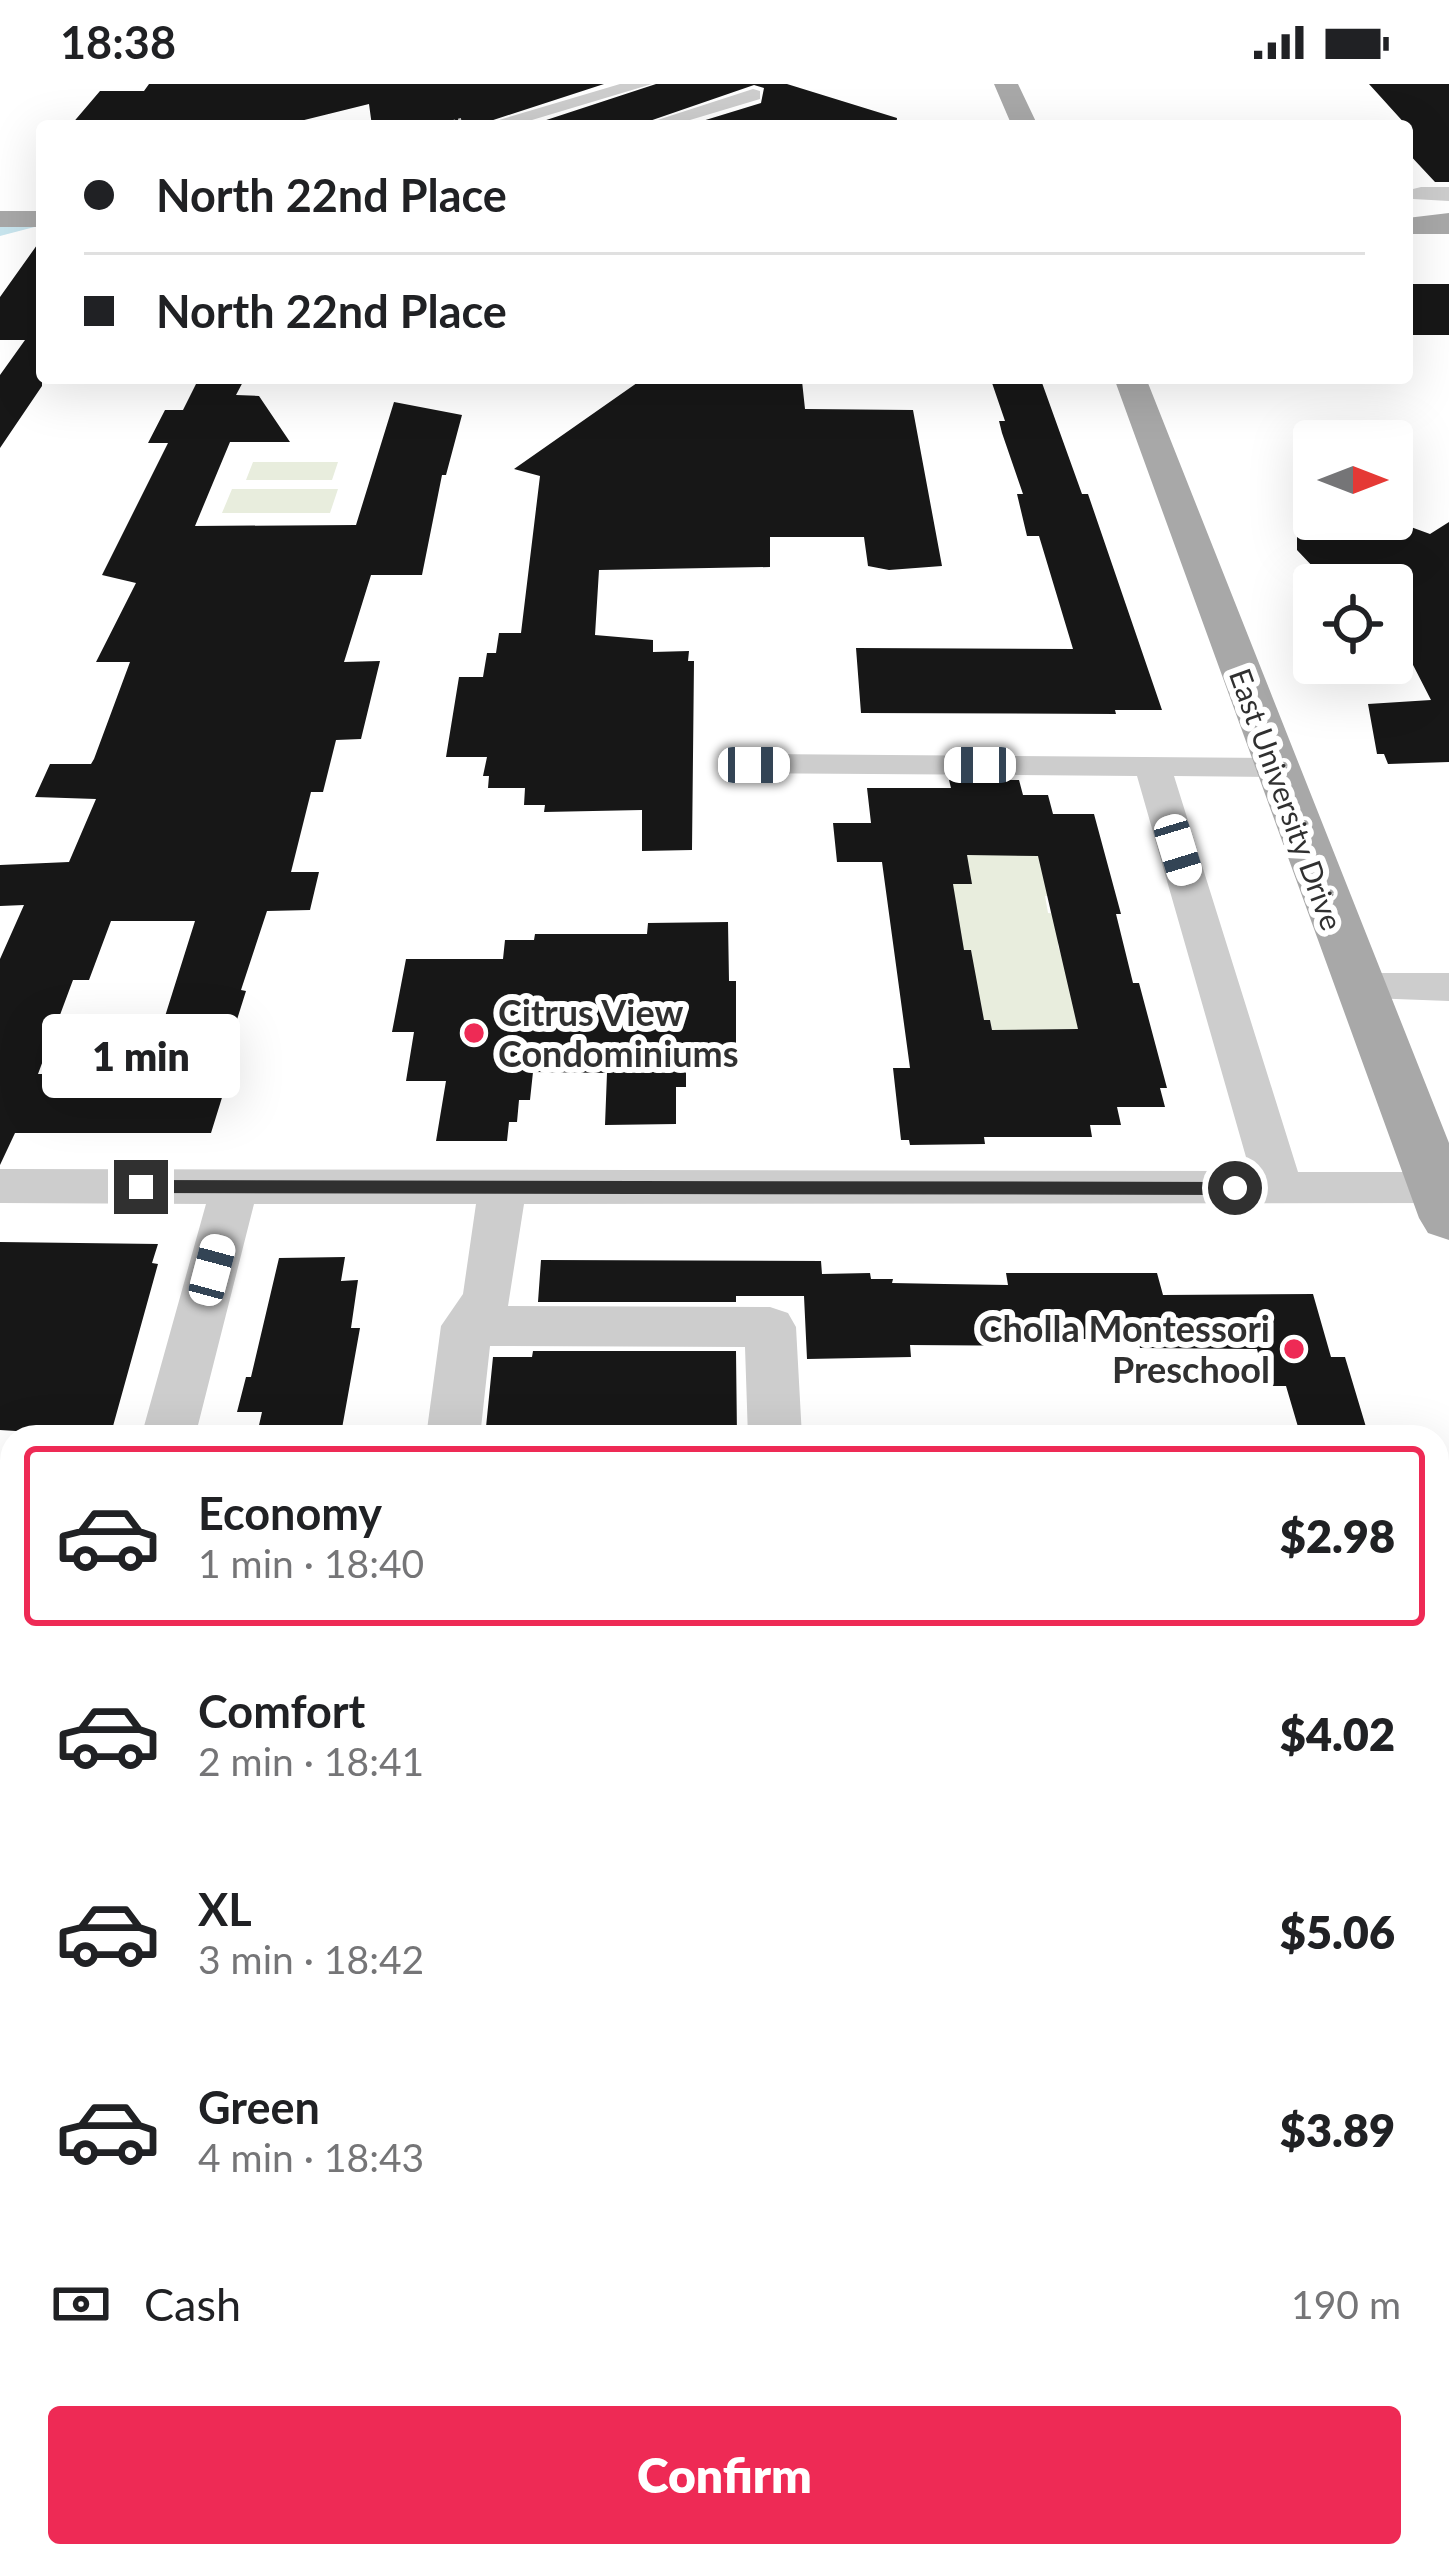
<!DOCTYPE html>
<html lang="en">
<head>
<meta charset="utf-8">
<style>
	:root { --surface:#fff; --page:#f2f2f2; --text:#202124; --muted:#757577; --line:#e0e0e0; --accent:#ee2a55 }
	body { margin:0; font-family:Lato,sans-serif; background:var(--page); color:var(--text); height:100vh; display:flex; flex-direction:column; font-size:45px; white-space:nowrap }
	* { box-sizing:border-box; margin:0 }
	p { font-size:39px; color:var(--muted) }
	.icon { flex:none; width:66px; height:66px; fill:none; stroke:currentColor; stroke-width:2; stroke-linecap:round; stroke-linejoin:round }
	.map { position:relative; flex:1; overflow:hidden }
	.sheet { position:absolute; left:0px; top:1341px; width:1449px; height:1143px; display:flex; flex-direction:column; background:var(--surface); border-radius:36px 36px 0 0; box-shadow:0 12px 48px #0002 }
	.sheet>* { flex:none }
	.banner { position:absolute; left:36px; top:36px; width:1377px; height:264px; border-radius:12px; box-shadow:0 12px 48px #0002; display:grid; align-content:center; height:264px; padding:0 48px; background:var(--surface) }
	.needle { width:78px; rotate:90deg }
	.fabs { position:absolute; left:1293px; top:336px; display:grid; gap:24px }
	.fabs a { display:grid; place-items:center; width:120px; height:120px; border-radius:12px; background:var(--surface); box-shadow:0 12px 48px #0002; font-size:60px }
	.end { position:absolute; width:54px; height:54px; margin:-27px; border:15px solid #303030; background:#fff; box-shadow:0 0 0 6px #fff }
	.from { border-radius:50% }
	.bubble { position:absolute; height:84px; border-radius:12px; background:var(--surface); box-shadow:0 12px 48px #0002; font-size:39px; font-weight:800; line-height:84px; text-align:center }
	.car { position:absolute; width:36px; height:72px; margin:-36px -18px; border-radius:15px; box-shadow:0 0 9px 3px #0007; background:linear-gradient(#fff 24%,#345 0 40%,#fff 0 76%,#345 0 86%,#fff 0) }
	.banner b { display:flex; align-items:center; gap:42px; height:114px; font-size:45px }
	.banner b+b { border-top:3px solid var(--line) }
	.banner i { width:30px; height:30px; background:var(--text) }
	ul { padding:21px 0 0; list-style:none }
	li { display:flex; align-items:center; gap:36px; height:180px; margin:0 24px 18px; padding:0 24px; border:6px solid transparent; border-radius:12px }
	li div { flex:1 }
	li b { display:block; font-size:45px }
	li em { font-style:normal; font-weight:800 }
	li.selected { border-color:var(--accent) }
	li>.icon { width:108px; height:108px; stroke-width:1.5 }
	.pay { display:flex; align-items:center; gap:30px; height:132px; padding:0 48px; font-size:45px }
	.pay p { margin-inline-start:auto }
	.cta { display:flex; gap:24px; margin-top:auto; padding:24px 48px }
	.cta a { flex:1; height:138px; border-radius:12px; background:var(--accent); color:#fff; font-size:48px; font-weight:800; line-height:138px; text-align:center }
	.status { display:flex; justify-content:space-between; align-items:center; height:84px; padding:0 60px; background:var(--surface); direction:ltr }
	.status svg { height:33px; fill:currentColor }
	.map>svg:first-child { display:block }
	.green { fill:#e8eddd }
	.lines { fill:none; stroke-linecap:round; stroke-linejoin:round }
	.canal { fill:#c8e5ee; fill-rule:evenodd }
	.building { fill:#171717; fill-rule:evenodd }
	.path { stroke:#cdcdcd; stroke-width:3; stroke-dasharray:3 3; stroke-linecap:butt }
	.minor { fill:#cdcdcd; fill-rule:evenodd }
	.major { fill:#a8a8a8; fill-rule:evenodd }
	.route { fill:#303030 }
	.poi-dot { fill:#ee2a55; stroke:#fff; stroke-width:4.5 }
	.labels { text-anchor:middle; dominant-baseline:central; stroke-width:12; stroke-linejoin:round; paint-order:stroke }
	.far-street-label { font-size:30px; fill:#303030; stroke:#fff }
	.poi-label { font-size:36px; font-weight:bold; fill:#303030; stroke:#fff; text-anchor:start }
</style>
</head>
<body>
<div class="status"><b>18:38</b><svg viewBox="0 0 49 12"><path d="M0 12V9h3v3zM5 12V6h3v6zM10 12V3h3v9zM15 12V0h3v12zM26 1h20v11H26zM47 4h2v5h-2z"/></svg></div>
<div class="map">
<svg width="1449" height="2482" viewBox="0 0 1449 2482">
	<rect width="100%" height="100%" fill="#fff"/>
	<!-- green -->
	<path class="green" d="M253,378H338L332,396H246Z
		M232,405H338L330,429H222Z
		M957,739L1047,771L1062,812H1045L1048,829L1059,830L1058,862L1088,950L1002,1002L990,936H978L971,867L957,866L953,800H971Z"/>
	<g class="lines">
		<!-- canal -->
		<path class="canal" d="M42,129V141L0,152V140Z"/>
	</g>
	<!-- building -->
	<path class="building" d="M149,0H604L475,42H372L369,20L280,42L71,41L100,7H144Z
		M656,0H787L897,34L896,42H686L761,19L764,4L754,1L635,42H528Z
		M1369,0H1449V98H1435L1407,68V42Z
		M42,154V302L0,364V291L25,256H0V213Z
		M1407,200H1449V251H1407Z
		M199,294H245L236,311L259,312L290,358H230L195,442L356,441L394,318L462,331L446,391H442L422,491H371L344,578L380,577L361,655L336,656L323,708H311L291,788H319L310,826L267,827L241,906L246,907L229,961H232L228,975H234L211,1049H15L0,1081V875L24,821L0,822V781L69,778L96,715L35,713L50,680H91L94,675L130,578H96L136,499L102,491L168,359H148L165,326H183ZM111,837H195L145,996H65L67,990H38L73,896H89Z
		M644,294H790L802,297L805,325L913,326L942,482L889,486L868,482L864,453H770V483L599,486L595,551L653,556V568L689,567L688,577H694L692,766L642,767V726L544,728L545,721H524L525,704H488L489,692H483L487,673H446L459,593H483L487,569H496L499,549H521L540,392L514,385Z
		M991,296H1041L1082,410H1088L1162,626H1115L1116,630L861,629L856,564L1073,565L1039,452H1027L1017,410H1023L1002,349L999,337H1005Z
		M1341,435H1389L1430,450L1449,438V678L1388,680L1384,670H1377L1368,620L1431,616L1392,540V501L1341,496L1315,485L1297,466V452L1313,441Z
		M949,696H1019L1023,711H1048L1053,730H1094L1121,830H1116L1133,899H1139L1167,1004H1160L1165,1023H1117L1121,1041H1090L1092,1053H984L985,1060L910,1061L909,1056H901L893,984H910L882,778H837L833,739H871L867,704H951ZM967,771L1038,772L1078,945L992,946L990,936H984L971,866H964L953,800H972Z
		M728,838L729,897H736V970H686V1003H676V1040L605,1041L607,989L533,988L530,1016H519L517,1038H509L507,1057H436L446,997H406L414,948H392L406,875H503L505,856H534L535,850H647L648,839Z
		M0,1158L158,1160L152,1179L158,1180L110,1353L0,1346Z
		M345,1173L341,1197L358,1196L351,1244H360L341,1350H257L262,1328H237L246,1293H251L279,1174Z
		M541,1176L821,1177L822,1190L870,1189L871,1195H893L892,1199L944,1200L1008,1201L1006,1189H1157L1163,1211L1313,1210L1331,1273H1345L1369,1353H1301L1286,1302H1266L1257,1265L1140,1264L1138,1255H1060L1061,1262L910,1261L911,1273L807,1275L804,1212H736V1218H538Z
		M533,1267H736L737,1353H485L493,1273H532Z"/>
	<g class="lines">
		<!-- path -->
		<path class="path" d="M435,42L463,35"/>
		<!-- minor -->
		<path class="minor" d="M620,0H652L512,42H479Z
			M753,5L760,7V15L670,42H639Z
			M1421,103H1449V117L1413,115V105Z
			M754,670L1288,674L1293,682L1288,690L1275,693L1174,692L1298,1088H1438L1449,1091V1119L524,1120L508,1222L770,1223L788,1229L796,1243L802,1353H748L745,1263L490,1262L480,1353H426L441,1242L463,1210L476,1120H254L195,1353H141L206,1120L0,1119V1085L1250,1087L1137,692L741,689L736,681L741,673Z
			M1358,889H1449V917L1343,913L1337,903L1343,893Z
			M1437,2069L1449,2074V2148L1437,2143Z"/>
		<!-- major -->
		<path class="major" d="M994,0H1018L1038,42H1012Z
			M0,127H42V143H0Z
			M1449,129V150H1407V134Z
			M1114,294H1146L1449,1059V1156L1428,1149L1419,1134Z"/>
	</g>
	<!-- route -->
	<path class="route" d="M141,1096L1235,1098L1244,1104L1235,1111L141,1109L132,1103Z"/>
	<!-- markers -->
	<g class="poi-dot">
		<circle cx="474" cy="949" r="12"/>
		<circle cx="1294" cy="1265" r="12"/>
	</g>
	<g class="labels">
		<!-- far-street labels -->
		<g class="far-street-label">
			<text transform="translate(1287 715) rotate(70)">East University Drive</text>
		</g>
		<!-- poi labels -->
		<g class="poi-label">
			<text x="498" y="928">Citrus View<tspan x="498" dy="41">Condominiums</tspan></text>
			<text x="1270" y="1244" text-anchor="end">Cholla Montessori<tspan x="1270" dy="41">Preschool</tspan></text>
		</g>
	</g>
</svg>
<div class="fabs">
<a><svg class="needle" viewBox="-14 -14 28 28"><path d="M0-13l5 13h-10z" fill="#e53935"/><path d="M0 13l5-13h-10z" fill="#757577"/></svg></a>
<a><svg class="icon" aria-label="locate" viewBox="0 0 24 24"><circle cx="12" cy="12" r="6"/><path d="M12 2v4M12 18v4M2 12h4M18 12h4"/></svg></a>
</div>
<i class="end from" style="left:1235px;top:1104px"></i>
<i class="end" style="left:141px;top:1103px"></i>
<div class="bubble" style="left:42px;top:930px;width:198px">1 min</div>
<i class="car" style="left:754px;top:681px;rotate:90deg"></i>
<i class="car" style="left:980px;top:681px;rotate:270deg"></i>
<i class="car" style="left:1178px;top:766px;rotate:163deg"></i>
<i class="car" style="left:212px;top:1186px;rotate:15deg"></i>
<div class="banner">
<b><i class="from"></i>North 22nd Place</b>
<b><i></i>North 22nd Place</b>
</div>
<section class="sheet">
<ul>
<li class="selected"><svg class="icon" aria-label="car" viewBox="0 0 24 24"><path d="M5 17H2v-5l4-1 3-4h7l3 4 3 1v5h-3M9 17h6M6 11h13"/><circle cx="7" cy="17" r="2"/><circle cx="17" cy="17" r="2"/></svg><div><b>Economy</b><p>1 min · 18:40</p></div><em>$2.98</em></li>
<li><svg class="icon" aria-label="car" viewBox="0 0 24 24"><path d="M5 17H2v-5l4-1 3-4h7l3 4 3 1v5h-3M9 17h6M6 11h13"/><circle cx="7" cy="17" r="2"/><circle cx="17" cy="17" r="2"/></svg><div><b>Comfort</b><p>2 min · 18:41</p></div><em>$4.02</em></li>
<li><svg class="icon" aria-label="car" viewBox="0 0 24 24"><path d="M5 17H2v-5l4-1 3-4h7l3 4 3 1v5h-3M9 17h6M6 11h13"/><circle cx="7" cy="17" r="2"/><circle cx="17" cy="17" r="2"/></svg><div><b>XL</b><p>3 min · 18:42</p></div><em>$5.06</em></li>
<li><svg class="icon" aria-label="car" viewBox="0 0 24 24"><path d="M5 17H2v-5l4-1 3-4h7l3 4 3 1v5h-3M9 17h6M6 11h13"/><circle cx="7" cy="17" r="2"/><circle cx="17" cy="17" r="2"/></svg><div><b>Green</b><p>4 min · 18:43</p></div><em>$3.89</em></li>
</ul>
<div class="pay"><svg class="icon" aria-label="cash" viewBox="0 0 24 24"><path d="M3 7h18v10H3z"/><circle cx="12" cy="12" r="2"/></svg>Cash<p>190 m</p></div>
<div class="cta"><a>Confirm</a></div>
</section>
</div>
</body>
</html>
